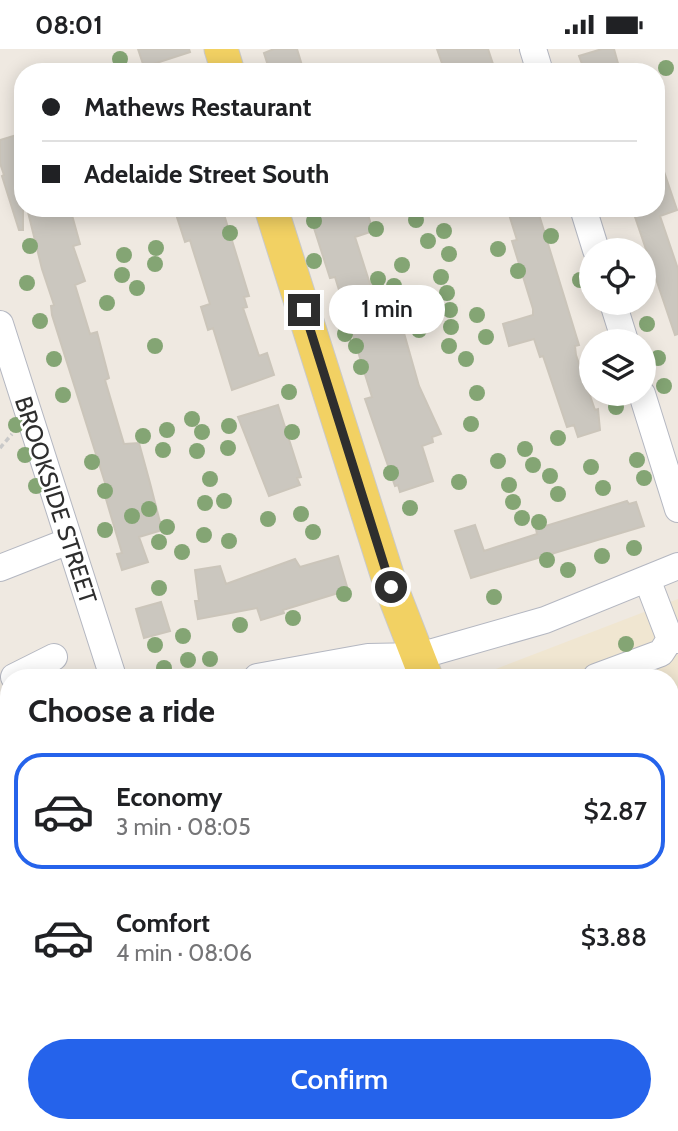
<!DOCTYPE html>
<html lang="en">
<head>
<meta charset="utf-8">
<style>
	:root { --surface:#fff; --page:#f6f6f6; --text:#202124; --muted:#757577; --line:#e0e0e0; --accent:#2563eb }
	body { margin:0; font-family:Cabin,sans-serif; background:var(--page); color:var(--text); height:100vh; display:flex; flex-direction:column; font-size:26px; white-space:nowrap }
	* { box-sizing:border-box; margin:0 }
	p { font-size:23px; color:var(--muted) }
	.icon { flex:none; width:38px; height:38px; fill:none; stroke:currentColor; stroke-width:2; stroke-linecap:round; stroke-linejoin:round }
	.map { position:relative; flex:1; overflow:hidden }
	.panel { position:absolute; left:0px; top:620px; width:679px; height:464px; display:flex; flex-direction:column; background:var(--surface); border-radius:28px 28px 0 0; box-shadow:0 4px 18px #0003 }
	.panel>* { flex:none }
	.hud { position:absolute; left:14px; top:14px; width:651px; height:154px; border-radius:28px; box-shadow:0 4px 18px #0003; display:grid; align-content:center; height:154px; padding:0 28px; background:var(--surface) }
	.buttons { position:absolute; left:579px; top:189px; display:grid; gap:14px }
	.buttons a { display:grid; place-items:center; width:77px; height:77px; border-radius:50%; background:var(--surface); box-shadow:0 4px 18px #0003; font-size:35px }
	.end { position:absolute; width:32px; height:32px; margin:-16px; border:9px solid #2e2e2e; background:#fff; box-shadow:0 0 0 4px #fff }
	.from { border-radius:50% }
	.bubble { position:absolute; height:49px; border-radius:24px; background:var(--surface); box-shadow:0 4px 18px #0003; font-size:23px; font-weight:600; line-height:49px; text-align:center }
	.hud b { display:flex; align-items:center; gap:24px; height:66px; font-size:26px }
	.hud b+b { border-top:2px solid var(--line) }
	.hud i { width:18px; height:18px; background:var(--text) }
	ul { padding:0; list-style:none }
	li { display:flex; align-items:center; gap:21px; height:116px; margin:0 14px 10px; padding:0 14px; border:4px solid transparent; border-radius:28px }
	li div { flex:1 }
	li b { display:block; font-size:26px }
	li em { font-style:normal; font-weight:600 }
	li.current { border-color:var(--accent) }
	li>.icon { width:63px; height:63px; stroke-width:1.5 }
	h2 { padding:0 28px; font-size:32px; line-height:84px }
	.cta { display:flex; gap:14px; margin-top:auto; padding:14px 28px }
	.cta a { flex:1; height:80px; border-radius:42px; background:var(--accent); color:#fff; font-size:28px; font-weight:600; line-height:80px; text-align:center }
	.status { display:flex; justify-content:space-between; align-items:center; height:49px; padding:0 35px; background:var(--surface); direction:ltr }
	.status svg { height:19px; fill:currentColor }
	.map>svg:first-child { display:block }
	.industrial { fill:#e3e1e8 }
	.education { fill:#f0e6d1 }
	.green { fill:#b6e59e }
	.lines { fill:none; stroke-linecap:round; stroke-linejoin:round }
	.stream { stroke:#75cff0; stroke-width:6 }
	.building { fill:#cbc7bf; stroke:#cbc5ba; stroke-width:2 }
	.minor-casing { stroke:#b4b7c1; stroke-width:28 }
	.major-casing { stroke:#c9c9c9; stroke-width:35 }
	.path { stroke:#c9c9c9; stroke-width:3.5; stroke-dasharray:5 3.5; stroke-linecap:butt }
	.minor { stroke:#fff; stroke-width:26 }
	.major { stroke:#f2d163; stroke-width:33 }
	.tree { fill:#84a574 }
	.route { stroke:#2e2e2e; stroke-width:9 }
	.labels { text-anchor:middle; dominant-baseline:central; stroke-width:5; stroke-linejoin:round; paint-order:stroke }
	.street-label { font-size:24px; fill:#2e2e2e; stroke:#fff }
</style>
</head>
<body>
<div class="status"><b>08:01</b><svg viewBox="0 0 49 12"><path d="M0 12V9h3v3zM5 12V6h3v6zM10 12V3h3v9zM15 12V0h3v12zM26 1h20v11H26zM47 4h2v5h-2z"/></svg></div>
<div class="map">
<svg width="678" height="1082" viewBox="0 0 678 1082">
	<rect width="100%" height="100%" fill="#efe9e1"/>
	<!-- industrial -->
	<path class="industrial" d="M0,901H9V1074L86,1075L88,1082H0Z
		M521,1074L524,1082H347V1075Z"/>
	<!-- education -->
	<path class="education" d="M678,550V1082H594L592,1075L670,1074V628H475Z"/>
	<!-- green -->
	<path class="green" d="M145,1074H347V1082H127Z"/>
	<g class="lines">
		<!-- stream -->
		<path class="stream" d="M238,1082L241,1074"/>
	</g>
	<!-- building -->
	<path class="building" d="M138,0H189L190,3L144,18Z
		M274,0H297L304,23H270L264,4Z
		M437,0H488L494,18L487,20L488,23H445Z
		M602,0H614L619,18L604,23H585L579,7Z
		M23,84V181H19L2,127L4,126L0,114V91Z
		M656,108H659L677,161L660,167L678,220V285L675,286L632,159H656Z
		M27,159H70L80,195L73,197L85,232L75,236L90,285L97,283L109,329L105,331L124,395L139,394L150,434L162,481L139,488L148,513L122,521L117,505L122,504L106,450L109,449L107,440L52,266L51,257L54,256L42,220Z
		M174,159H222L249,247L244,248L247,258L243,259L259,307L267,304L274,326L232,341L213,279L208,281L201,258L210,255L192,198L190,191L185,193Z
		M312,159H366L373,182L355,188L370,235L381,231L395,274H397L401,285L404,284L419,337L441,385L432,388L433,393L422,397L433,432L400,443L398,436L395,437L365,350L372,348L335,228L330,229L313,176L317,175Z
		M507,159H537L579,296L575,297L576,306L595,361L598,360L600,381L578,388L574,376L567,378L543,307L540,308L534,290L509,297L503,275L533,266V260L512,192L517,191Z
		M278,356L301,428L297,429L300,436L269,447L238,368Z
		M627,452L629,455L636,453L644,477L471,529L455,482L475,476L484,502L537,485L536,480Z
		M338,507L348,541L283,561L284,564L261,571L257,559L198,570L195,552H199L195,521L220,517L226,535L295,510L300,518Z
		M161,553L170,582L144,589L136,560Z"/>
	<g class="lines">
		<!-- minor casing -->
		<g class="minor-casing">
			<path id="minor" d="M533,0L540,23
				M583,159L596,201
				M613,254L625,292
				M0,275L113,628
				M642,345L678,460
				M0,519L69,492
				M647,530L670,590L678,591
				M14,628L54,608
				M257,628L368,608L419,607L545,571L678,517
				M596,628L661,604L670,590
				M0,677L9,691"/>
		</g>
		<!-- major casing -->
		<g class="major-casing">
			<path id="major" d="M221,0L228,23
				M271,159L391,538L426,628
				M558,1074L561,1082"/>
		</g>
		<!-- path -->
		<path class="path" d="M0,399L12,385
			M0,747L9,742
			M528,1074L530,1082"/>
		<!-- minor -->
		<use href="#minor" class="minor"/>
		<!-- major -->
		<use href="#major" class="major"/>
	</g>
	<!-- trees -->
	<g class="tree">
		<circle cx="120" cy="10" r="8"/>
		<circle cx="666" cy="19" r="8"/>
		<circle cx="416" cy="171" r="8"/>
		<circle cx="314" cy="172" r="8"/>
		<circle cx="376" cy="180" r="8"/>
		<circle cx="444" cy="182" r="8"/>
		<circle cx="230" cy="184" r="8"/>
		<circle cx="551" cy="187" r="8"/>
		<circle cx="428" cy="192" r="8"/>
		<circle cx="30" cy="197" r="8"/>
		<circle cx="156" cy="199" r="8"/>
		<circle cx="498" cy="200" r="8"/>
		<circle cx="449" cy="205" r="8"/>
		<circle cx="124" cy="206" r="8"/>
		<circle cx="314" cy="212" r="8"/>
		<circle cx="155" cy="215" r="8"/>
		<circle cx="402" cy="216" r="8"/>
		<circle cx="518" cy="222" r="8"/>
		<circle cx="122" cy="226" r="8"/>
		<circle cx="441" cy="228" r="8"/>
		<circle cx="378" cy="230" r="8"/>
		<circle cx="580" cy="231" r="8"/>
		<circle cx="27" cy="234" r="8"/>
		<circle cx="394" cy="237" r="8"/>
		<circle cx="137" cy="239" r="8"/>
		<circle cx="447" cy="244" r="8"/>
		<circle cx="107" cy="254" r="8"/>
		<circle cx="450" cy="261" r="8"/>
		<circle cx="477" cy="266" r="8"/>
		<circle cx="40" cy="272" r="8"/>
		<circle cx="647" cy="275" r="8"/>
		<circle cx="451" cy="278" r="8"/>
		<circle cx="419" cy="281" r="8"/>
		<circle cx="345" cy="285" r="8"/>
		<circle cx="486" cy="288" r="8"/>
		<circle cx="155" cy="297" r="8"/>
		<circle cx="356" cy="297" r="8"/>
		<circle cx="449" cy="297" r="8"/>
		<circle cx="658" cy="309" r="8"/>
		<circle cx="54" cy="310" r="8"/>
		<circle cx="466" cy="310" r="8"/>
		<circle cx="361" cy="318" r="8"/>
		<circle cx="664" cy="337" r="8"/>
		<circle cx="289" cy="343" r="8"/>
		<circle cx="477" cy="344" r="8"/>
		<circle cx="63" cy="346" r="8"/>
		<circle cx="616" cy="358" r="8"/>
		<circle cx="192" cy="370" r="8"/>
		<circle cx="471" cy="375" r="8"/>
		<circle cx="16" cy="376" r="8"/>
		<circle cx="229" cy="377" r="8"/>
		<circle cx="167" cy="381" r="8"/>
		<circle cx="202" cy="383" r="8"/>
		<circle cx="292" cy="383" r="8"/>
		<circle cx="143" cy="387" r="8"/>
		<circle cx="558" cy="389" r="8"/>
		<circle cx="228" cy="399" r="8"/>
		<circle cx="525" cy="400" r="8"/>
		<circle cx="163" cy="401" r="8"/>
		<circle cx="197" cy="402" r="8"/>
		<circle cx="25" cy="406" r="8"/>
		<circle cx="637" cy="411" r="8"/>
		<circle cx="498" cy="412" r="8"/>
		<circle cx="92" cy="413" r="8"/>
		<circle cx="533" cy="416" r="8"/>
		<circle cx="591" cy="418" r="8"/>
		<circle cx="391" cy="424" r="8"/>
		<circle cx="550" cy="427" r="8"/>
		<circle cx="644" cy="429" r="8"/>
		<circle cx="210" cy="430" r="8"/>
		<circle cx="459" cy="433" r="8"/>
		<circle cx="509" cy="436" r="8"/>
		<circle cx="36" cy="437" r="8"/>
		<circle cx="603" cy="439" r="8"/>
		<circle cx="105" cy="442" r="8"/>
		<circle cx="558" cy="445" r="8"/>
		<circle cx="224" cy="452" r="8"/>
		<circle cx="513" cy="453" r="8"/>
		<circle cx="205" cy="454" r="8"/>
		<circle cx="410" cy="459" r="8"/>
		<circle cx="149" cy="460" r="8"/>
		<circle cx="301" cy="465" r="8"/>
		<circle cx="132" cy="467" r="8"/>
		<circle cx="522" cy="469" r="8"/>
		<circle cx="268" cy="470" r="8"/>
		<circle cx="539" cy="473" r="8"/>
		<circle cx="167" cy="478" r="8"/>
		<circle cx="105" cy="481" r="8"/>
		<circle cx="313" cy="483" r="8"/>
		<circle cx="204" cy="486" r="8"/>
		<circle cx="229" cy="492" r="8"/>
		<circle cx="159" cy="493" r="8"/>
		<circle cx="634" cy="499" r="8"/>
		<circle cx="182" cy="503" r="8"/>
		<circle cx="602" cy="507" r="8"/>
		<circle cx="547" cy="511" r="8"/>
		<circle cx="568" cy="521" r="8"/>
		<circle cx="159" cy="539" r="8"/>
		<circle cx="344" cy="545" r="8"/>
		<circle cx="494" cy="548" r="8"/>
		<circle cx="293" cy="569" r="8"/>
		<circle cx="240" cy="576" r="8"/>
		<circle cx="183" cy="587" r="8"/>
		<circle cx="626" cy="595" r="8"/>
		<circle cx="155" cy="596" r="8"/>
		<circle cx="210" cy="610" r="8"/>
		<circle cx="188" cy="611" r="8"/>
		<circle cx="164" cy="619" r="8"/>
	</g>
	<g class="lines">
		<!-- route -->
		<path class="route" d="M304,261L391,538"/>
	</g>
	<g class="labels">
		<!-- street labels -->
		<g class="street-label">
			<text transform="translate(56 451) rotate(72)">BROOKSIDE STREET</text>
		</g>
	</g>
</svg>
<div class="buttons">
<a><svg class="icon" aria-label="locate" viewBox="0 0 24 24"><circle cx="12" cy="12" r="6"/><path d="M12 2v4M12 18v4M2 12h4M18 12h4"/></svg></a>
<a><svg class="icon" aria-label="layers" viewBox="0 0 24 24"><path d="M12 4l9 5-9 5-9-5zM3 14l9 5 9-5"/></svg></a>
</div>
<i class="end from" style="left:391px;top:538px"></i>
<i class="end" style="left:304px;top:261px"></i>
<div class="bubble" style="left:329px;top:236px;width:116px">1 min</div>
<div class="hud">
<b><i class="from"></i>Mathews Restaurant</b>
<b><i></i>Adelaide Street South</b>
</div>
<section class="panel">
<h2>Choose a ride</h2>
<ul>
<li class="current"><svg class="icon" aria-label="car" viewBox="0 0 24 24"><path d="M5 17H2v-5l4-1 3-4h7l3 4 3 1v5h-3M9 17h6M6 11h13"/><circle cx="7" cy="17" r="2"/><circle cx="17" cy="17" r="2"/></svg><div><b>Economy</b><p>3 min · 08:05</p></div><em>$2.87</em></li>
<li><svg class="icon" aria-label="car" viewBox="0 0 24 24"><path d="M5 17H2v-5l4-1 3-4h7l3 4 3 1v5h-3M9 17h6M6 11h13"/><circle cx="7" cy="17" r="2"/><circle cx="17" cy="17" r="2"/></svg><div><b>Comfort</b><p>4 min · 08:06</p></div><em>$3.88</em></li>
</ul>
<div class="cta"><a>Confirm</a></div>
</section>
</div>
</body>
</html>
